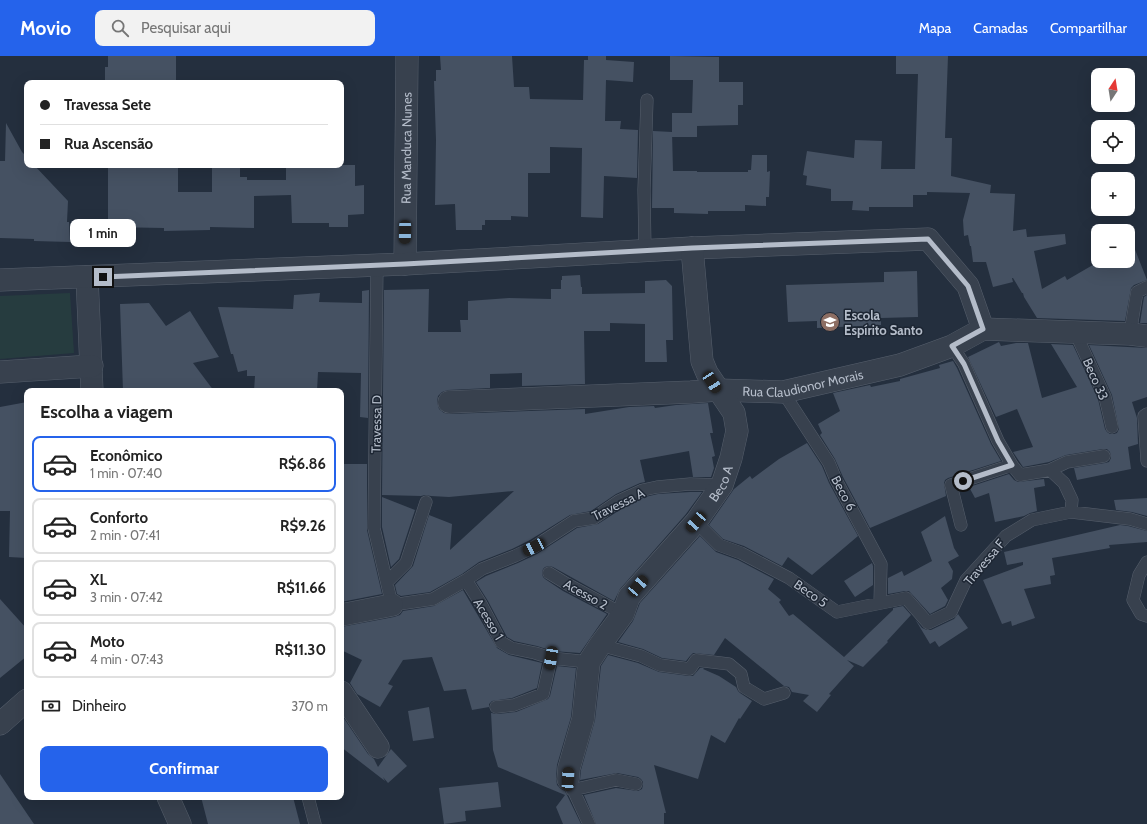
<!DOCTYPE html>
<html lang="pt">
<head>
<meta charset="utf-8">
<style>
	:root { --surface:#fff; --page:#f2f2f2; --text:#222; --muted:#767676; --line:#e0e0e0; --accent:#2563eb }
	body { margin:0; font-family:Cabin,sans-serif; background:var(--page); color:var(--text); height:100vh; display:flex; flex-direction:column; font-size:15px; white-space:nowrap }
	* { box-sizing:border-box; margin:0 }
	p { font-size:13px; color:var(--muted) }
	.icon { flex:none; width:22px; height:22px; fill:none; stroke:currentColor; stroke-width:2; stroke-linecap:round; stroke-linejoin:round }
	.map { position:relative; flex:1; overflow:hidden }
	.drawer { position:absolute; left:24px; top:332px; width:320px; height:412px; display:flex; flex-direction:column; background:var(--surface); border-radius:8px; box-shadow:0 4px 16px #0002 }
	.drawer>* { flex:none }
	.banner { position:absolute; left:24px; top:24px; width:320px; height:88px; border-radius:8px; box-shadow:0 4px 16px #0002; display:grid; align-content:center; height:88px; padding:0 16px; background:var(--surface) }
	.needle { width:26px; rotate:12deg }
	.fabs { position:absolute; left:1091px; top:12px; display:grid; gap:8px }
	.fabs a { display:grid; place-items:center; width:44px; height:44px; border-radius:8px; background:var(--surface); box-shadow:0 4px 16px #0002; font-size:20px }
	.end { position:absolute; width:18px; height:18px; margin:-9px; border:5px solid #b4bcc9; background:#111; box-shadow:0 0 0 2px #111 }
	.from { border-radius:50% }
	.bubble { position:absolute; height:28px; border-radius:8px; background:var(--surface); box-shadow:0 4px 16px #0002; font-size:13px; font-weight:700; line-height:28px; text-align:center }
	.car { position:absolute; width:12px; height:24px; margin:-12px -6px; border-radius:5px; box-shadow:0 0 3px 1px #0007; background:linear-gradient(#222 24%,#8ab4d8 0 40%,#222 0 76%,#8ab4d8 0 86%,#222 0) }
	.banner b { display:flex; align-items:center; gap:14px; height:38px; font-size:15px }
	.banner b+b { border-top:1px solid var(--line) }
	.banner i { width:10px; height:10px; background:var(--text) }
	ul { padding:0; list-style:none }
	li { display:flex; align-items:center; gap:12px; height:56px; margin:0 8px 6px; padding:0 8px; border:2px solid var(--line); border-radius:8px }
	li div { flex:1 }
	li b { display:block; font-size:15px }
	li em { font-style:normal; font-weight:700 }
	li.current { border-color:var(--accent) }
	li>.icon { width:36px; height:36px; stroke-width:1.5 }
	h2 { padding:0 16px; font-size:18px; line-height:48px }
	.pay { display:flex; align-items:center; gap:10px; height:44px; padding:0 16px; font-size:15px }
	.pay p { margin-inline-start:auto }
	.action { display:flex; gap:8px; margin-top:auto; padding:8px 16px }
	.action a { flex:1; height:46px; border-radius:8px; background:var(--accent); color:#fff; font-size:16px; font-weight:700; line-height:46px; text-align:center }
	header { display:flex; align-items:center; gap:24px; box-sizing:border-box; height:56px; padding:0 20px; background:var(--accent); color:#fff }
	header strong { font-size:19px }
	nav { display:flex; gap:22px; margin-inline-start:auto; font-size:14px }
	.search { width:280px; height:36px; background:var(--page); display:flex; align-items:center; gap:10px; box-sizing:border-box; padding:0 14px; border-radius:8px; color:var(--muted); font-size:15px }
	.map>svg:first-child { display:block }
	.green { fill:#263c3f }
	.building { fill:#455162 }
	.lines { fill:none; stroke-linecap:round; stroke-linejoin:round }
	.lane-casing { stroke:#565f6c; stroke-width:13 }
	.street-casing { stroke:#565f6c; stroke-width:23 }
	.lane { stroke:#38414e; stroke-width:12 }
	.street { stroke:#38414e; stroke-width:22 }
	.route { stroke:#b4bcc9; stroke-width:5 }
	.labels { text-anchor:middle; dominant-baseline:central; stroke-width:3; stroke-linejoin:round; paint-order:stroke }
	.street-label { font-size:13px; fill:#b4bcc9; stroke:#1d2633 }
	.poi-label { font-size:13px; font-weight:bold; fill:#b4bcc9; stroke:#1d2633; text-anchor:start }
</style>
</head>
<body>
<header>
<strong>Movio</strong>
<div class="search"><svg class="icon" aria-label="search" viewBox="0 0 24 24"><circle cx="10" cy="10" r="6"/><path d="M15 15l6 6"/></svg>Pesquisar aqui</div>
<nav><a>Mapa</a><a>Camadas</a><a>Compartilhar</a></nav>
</header>
<div class="map">
<svg width="1147" height="768" viewBox="0 0 1147 768">
	<rect width="100%" height="100%" fill="#242f3e"/>
	<!-- green -->
	<path class="green" d="M70,237L74,297L0,303V240Z"/>
	<!-- building -->
	<path class="building" d="M108,0H176V27H105V11H108Z
		M440,0H512L514,31H529L530,43L583,44L584,4H588V0H606V4L634,6L633,26L606,24L605,65H621L620,73L638,74L637,122L604,120L603,162L581,161L582,92L550,91V117H528V161L511,160V164H485V169H482V174H456L455,148L435,149L436,84L434,25H436V14H441Z
		M670,0L719,1V26H743V49H738V69L697,70V81H672V57H692L693,24H670Z
		M896,0H948L945,82H952L951,120L991,129L990,137L1015,138L1013,175L1026,173L1027,181L1065,178L1066,188L1034,195L1042,233L1065,220L1067,224L1098,206L1097,203H1098V205H1128V193L1134,191L1147,224L1134,229L1131,232L1125,265L1037,262L1024,241L1023,237H1022L1013,222H1012L1013,226L993,231L986,206H973L971,190H970L968,179L964,180L963,164L970,137L927,136V139H913V151H869V155L852,154L853,145H831V133L806,129L807,120L803,119L807,95L854,102L855,84L882,85L881,113H915L918,18H896Z
		M6,67L22,96L27,101V109H34L68,145L67,166H69L70,186L34,185V183L0,182V105H5Z
		M653,75L672,76L673,115H697V116H748V114H751L752,99H767V116L770,115L769,141H766V150L745,149V155H708V158L674,157V152H652Z
		M108,109H178V136H212V109H230V112H240V121H247V124H286V109H355V130L364,129V158L348,159V171H329V167H292L291,139L254,140V172L210,171V174L164,175V172L108,171Z
		M917,215L918,261L881,262V269L817,272V265L788,266L786,229L884,226V216Z
		M580,219L581,231H582V238L645,237V225L666,224L672,230L673,284H666L667,306H645V268L610,267V275H584L585,328L522,330V317L490,318V332L448,334L442,336L438,340L437,346L439,353L444,357L450,358L585,353V358L629,351L654,350L655,352L676,349L708,347L713,377H710L715,400L712,401L714,412L711,421H693L689,395L640,404L645,426L640,427L616,438L591,455L570,459L530,484L512,493L479,506L462,518L430,536L401,540L397,538L395,529L413,510L429,459L452,468L450,494L514,435L449,441L431,440L425,439L421,440L382,439L384,234L429,233L428,276H461L460,264H468V245L509,242L551,243V233H561V224H562V220Z
		M369,234L368,362L360,361L361,317L318,316L317,335H254L255,320H247V314L238,316L233,298H231L218,251L293,253L294,239L320,237L319,246L362,247V235Z
		M1147,239V267H1140L1144,241Z
		M149,247L166,270L190,255L219,301L193,307L214,335H123L120,248Z
		M999,286L1001,290L1016,287H1028L1042,342L1077,331L1051,288L1073,289L1098,343L1105,373L1107,376L1110,378H1114L1117,377L1119,373L1112,339L1089,289L1147,292V341L1132,346L1137,362L1138,388L1128,391L1131,413L1077,424L1074,412L1105,407L1109,406L1111,402L1110,396L1107,393H1103L1066,399L1049,406L1023,411L1013,396L1033,391L1017,353L996,361L968,301Z
		M953,305L957,312L991,388L1001,405L948,422L945,424L944,427L946,440L870,472L843,421L835,403L820,379L822,377L818,368L840,355L833,337L870,329L871,331L900,325V323L940,312L939,309Z
		M27,346V502L9,501L10,455H0V351Z
		M807,387L822,410L829,427L858,480L812,519L788,501L782,510L744,490L723,483L709,469L734,433L750,420L752,423L779,403Z
		M344,408H367V474L382,538L341,546V445H343Z
		M1009,418L1014,424L1018,426L1044,423L1045,430L1034,432L1037,455L1030,457L1024,460L995,466L989,437L975,442L969,431Z
		M690,436H702L686,458L620,533L614,545L571,521L553,511L549,510L545,511L543,513L542,517L543,521L545,523L563,535L607,558L580,597L553,595L537,590L514,585L507,581L488,545L476,526L486,520L518,507L537,498L577,472L598,468L623,452L645,441L658,438Z
		M382,441L415,454L399,503L391,511L382,471Z
		M1147,442V460L1132,456L1116,454L1114,444Z
		M945,460L954,492L959,500L948,506L953,515L952,523L941,532L948,544L945,550L930,558L909,535H905L888,538V522L902,515L904,520L932,505L921,476Z
		M1120,469L1128,470L1147,475V486L1109,489L1110,492L1052,502L1055,519L1050,520L1051,528L1024,533L1035,562L1012,570L1011,565L1002,568L983,524L1023,509V506L1007,509L1004,496Z
		M700,480L716,496L738,504L774,523L768,533L781,544L779,546L789,560L793,558L844,601L893,554V552L903,550L911,559L887,585L888,586L863,611L847,604L854,610L829,638L831,639L817,656L803,645L809,639L792,636L789,631L784,630L725,582L714,599L693,597L690,600L686,605L662,602L643,593L618,586L633,565L640,547Z
		M872,507L873,510V529L855,541L844,525Z
		M463,534L497,592L509,599L542,607L537,632L512,642L492,645L489,648V651L472,654L466,633L444,635L432,601L403,604L388,628L393,630L380,651L357,638L350,627L362,604L341,594V571L394,561L400,559L403,555L434,550Z
		M0,543L27,573V600L0,622Z
		M958,558L968,572L939,591L935,585L930,588L915,563L922,572L927,574H931L954,563Z
		M608,599L638,607L659,616L689,620H693L700,612H704L703,613L719,620L736,631L738,635L740,637L752,645L740,663L739,662L725,687L711,679L698,723L654,709L666,757H664V768H596L584,739L616,732L638,735L642,733L643,729V726L641,723L638,721L617,717L580,724L581,714L595,664L601,610Z
		M557,610L576,612L571,661L557,709L556,722L557,729L561,733L565,735L581,768H563L556,751L565,739L498,711L493,694L491,657L497,658L516,656L548,643L550,640Z
		M429,651L434,682L413,685L408,655Z
		M341,658L368,698L374,703L378,711L391,693L407,710L388,727L383,721L385,725L341,691Z
		M0,718L34,768H0Z
		M498,726L501,751L465,755L466,765L444,768L439,732Z
		M201,741H293L300,768H208Z"/>
	<g class="lines">
		<!-- lane casing -->
		<g class="lane-casing">
			<path id="lane" d="M645,194L644,134L647,44
				M377,209L374,472L392,549L433,543L466,524L482,513L515,500L534,491L574,465L594,462L619,445L643,434L657,431L690,428L722,429
				M1075,276L1105,341L1112,371
				M1130,278L1137,236L1147,231
				M952,290L964,308L998,385L1012,409L1020,419L1050,414L1064,427L1072,444L1071,456
				M783,336L829,407L836,424L881,508L880,547
				M1147,358L1144,360L1147,405
				M1050,414L1067,406L1104,400
				M696,466L719,489L741,497L789,522L837,556L906,542L928,567L951,556L966,524L1006,480L1032,464L1071,456L1130,463L1147,468
				M961,469L951,429L1012,409
				M1147,506L1139,519L1133,544L1141,558L1147,560
				M549,517L567,528L623,558
				M466,524L481,548L501,586L511,592L535,597L551,602L589,606
				M387,526L406,507L426,446
				M600,589L641,600L660,609L690,613L696,604L729,608L741,618L744,631L764,643L784,637
				M496,651L514,649L543,638L551,602
				M570,727L589,768
				M572,734L616,724L636,728
				M308,741L315,768"/>
		</g>
		<!-- street casing -->
		<g class="street-casing">
			<g id="street">
				<path id="s1" d="M405,208L407,0"/>
				<path d="M87,221L92,335"/>
				<path d="M0,224L405,208L692,192L928,183L968,230L983,273"/>
				<path d="M0,316L92,310"/>
				<path id="s2" d="M449,346L691,336L718,334L783,336L900,309L952,290L983,273L1130,278L1147,280"/>
				<path d="M341,559L392,549"/>
				<path d="M341,636L378,691"/>
				<path d="M0,668L27,644"/>
				<path id="s3" d="M568,723L569,712L583,663L589,606L600,589L623,558L629,541L696,466L722,429L731,402L737,375L734,357L707,317L702,305L692,192"/>
				<path d="M168,741L180,768"/>
			</g>
		</g>
		<!-- lane -->
		<use href="#lane" class="lane"/>
		<!-- street -->
		<use href="#street" class="street"/>
	</g>
	<g class="lines">
		<!-- route -->
		<path class="route" d="M103,221L405,208L692,192L928,183L968,230L983,273L952,290L964,308L998,385L1012,409L963,425"/>
	</g>
	<!-- icons -->
	<defs>
		<g id="school-disc" transform="scale(1)"><circle r="9.5" fill="#8d6e63" stroke="#1d2633"/><path d="M0-5L7-2L0 1L-7-2ZM-4 1L0 2.5L4 1V4Q0 6-4 4Z" fill="#fff"/></g>
	</defs>
	<g fill-rule="evenodd">
		<use href="#school-disc" x="830" y="266"/>
	</g>
	<g class="labels">
		<!-- street labels -->
		<g class="street-label">
			<text stroke="none"><textPath href="#s1" startOffset="116">Rua Manduca Nunes</textPath></text>
			<text transform="translate(1096 323) rotate(66)">Beco 33</text>
			<text stroke="none"><textPath href="#s2" startOffset="355">Rua Claudionor Morais</textPath></text>
			<text transform="translate(376 368) rotate(-89)">Travessa D</text>
			<text stroke="none"><textPath href="#s3" startOffset="343">Beco A</textPath></text>
			<text transform="translate(844 437) rotate(62)">Beco 6</text>
			<text transform="translate(618 448) rotate(-26)">Travessa A</text>
			<text transform="translate(984 506) rotate(-50)">Travessa F</text>
			<text transform="translate(811 537) rotate(35)">Beco 5</text>
			<text transform="translate(586 538) rotate(29)">Acesso 2</text>
			<text transform="translate(489 563) rotate(59)">Acesso 1</text>
		</g>
		<!-- poi labels -->
		<g class="poi-label">
			<text x="844" y="259">Escola<tspan x="844" dy="15">Espírito Santo</tspan></text>
		</g>
	</g>
</svg>
<div class="fabs">
<a><svg class="needle" viewBox="-14 -14 28 28"><path d="M0-13l5 13h-10z" fill="#e53935"/><path d="M0 13l5-13h-10z" fill="#767676"/></svg></a>
<a><svg class="icon" aria-label="locate" viewBox="0 0 24 24"><circle cx="12" cy="12" r="6"/><path d="M12 2v4M12 18v4M2 12h4M18 12h4"/></svg></a>
<a>+</a>
<a>−</a>
</div>
<i class="end from" style="left:963px;top:425px"></i>
<i class="end" style="left:103px;top:221px"></i>
<div class="bubble" style="left:70px;top:163px;width:66px">1 min</div>
<i class="car" style="left:405px;top:176px;rotate:181deg"></i>
<i class="car" style="left:712px;top:326px;rotate:147deg"></i>
<i class="car" style="left:696px;top:466px;rotate:222deg"></i>
<i class="car" style="left:534px;top:491px;rotate:244deg"></i>
<i class="car" style="left:638px;top:530px;rotate:41deg"></i>
<i class="car" style="left:551px;top:602px;rotate:190deg"></i>
<i class="car" style="left:568px;top:723px;rotate:3deg"></i>
<div class="banner">
<b><i class="from"></i>Travessa Sete</b>
<b><i></i>Rua Ascensão</b>
</div>
<section class="drawer">
<h2>Escolha a viagem</h2>
<ul>
<li class="current"><svg class="icon" aria-label="car" viewBox="0 0 24 24"><path d="M5 17H2v-5l4-1 3-4h7l3 4 3 1v5h-3M9 17h6M6 11h13"/><circle cx="7" cy="17" r="2"/><circle cx="17" cy="17" r="2"/></svg><div><b>Econômico</b><p>1 min · 07:40</p></div><em>R$6.86</em></li>
<li><svg class="icon" aria-label="car" viewBox="0 0 24 24"><path d="M5 17H2v-5l4-1 3-4h7l3 4 3 1v5h-3M9 17h6M6 11h13"/><circle cx="7" cy="17" r="2"/><circle cx="17" cy="17" r="2"/></svg><div><b>Conforto</b><p>2 min · 07:41</p></div><em>R$9.26</em></li>
<li><svg class="icon" aria-label="car" viewBox="0 0 24 24"><path d="M5 17H2v-5l4-1 3-4h7l3 4 3 1v5h-3M9 17h6M6 11h13"/><circle cx="7" cy="17" r="2"/><circle cx="17" cy="17" r="2"/></svg><div><b>XL</b><p>3 min · 07:42</p></div><em>R$11.66</em></li>
<li><svg class="icon" aria-label="car" viewBox="0 0 24 24"><path d="M5 17H2v-5l4-1 3-4h7l3 4 3 1v5h-3M9 17h6M6 11h13"/><circle cx="7" cy="17" r="2"/><circle cx="17" cy="17" r="2"/></svg><div><b>Moto</b><p>4 min · 07:43</p></div><em>R$11.30</em></li>
</ul>
<div class="pay"><svg class="icon" aria-label="cash" viewBox="0 0 24 24"><path d="M3 7h18v10H3z"/><circle cx="12" cy="12" r="2"/></svg>Dinheiro<p>370 m</p></div>
<div class="action"><a>Confirmar</a></div>
</section>
</div>
</body>
</html>
